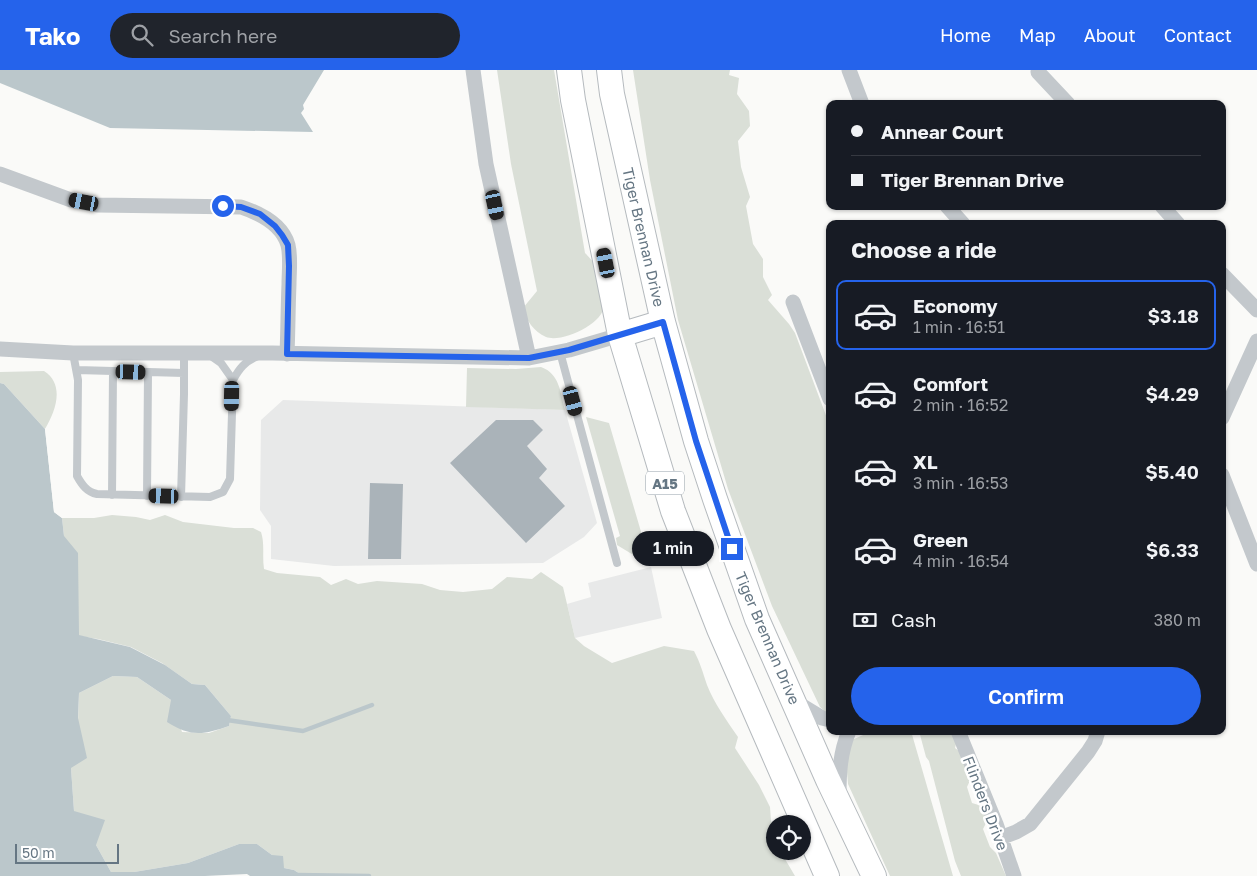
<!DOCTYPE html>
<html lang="en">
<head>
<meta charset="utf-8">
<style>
	:root { --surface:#171b24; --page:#20242c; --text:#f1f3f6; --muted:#9ea1a6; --line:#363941; --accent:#2563eb }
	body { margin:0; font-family:"Golos Text",sans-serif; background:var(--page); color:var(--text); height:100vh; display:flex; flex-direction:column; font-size:19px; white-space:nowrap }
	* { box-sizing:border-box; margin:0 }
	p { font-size:16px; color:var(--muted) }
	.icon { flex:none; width:28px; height:28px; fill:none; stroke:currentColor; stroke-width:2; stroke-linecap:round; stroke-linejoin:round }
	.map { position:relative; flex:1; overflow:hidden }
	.side { position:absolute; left:826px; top:150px; width:400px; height:515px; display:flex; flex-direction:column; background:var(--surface); border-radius:10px; box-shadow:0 1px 4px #0004 }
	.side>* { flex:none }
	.banner { position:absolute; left:826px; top:30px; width:400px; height:110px; border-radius:10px; box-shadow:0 1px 4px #0004; display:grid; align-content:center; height:110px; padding:0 25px; background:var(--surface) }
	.tools { position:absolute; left:766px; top:745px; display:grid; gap:10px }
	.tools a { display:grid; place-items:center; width:45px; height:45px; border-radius:50%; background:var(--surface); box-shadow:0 1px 4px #0004; font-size:25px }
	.scale { position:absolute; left:15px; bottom:12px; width:104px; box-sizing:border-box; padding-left:5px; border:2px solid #657683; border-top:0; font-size:14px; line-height:18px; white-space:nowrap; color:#657683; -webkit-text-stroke:4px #fff; paint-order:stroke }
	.end { position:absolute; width:22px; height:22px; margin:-11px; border:6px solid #2563eb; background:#fff; box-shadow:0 0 0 2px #fff }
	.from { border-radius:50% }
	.bubble { position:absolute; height:35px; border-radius:18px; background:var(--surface); box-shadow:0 1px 4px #0004; font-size:16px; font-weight:600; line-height:35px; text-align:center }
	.car { position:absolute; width:15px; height:30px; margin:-15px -8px; border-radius:6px; box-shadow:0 0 4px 1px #0007; background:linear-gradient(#222 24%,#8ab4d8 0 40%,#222 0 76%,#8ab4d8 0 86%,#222 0) }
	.banner b { display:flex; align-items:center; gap:18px; height:48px; font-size:19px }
	.banner b+b { border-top:1px solid var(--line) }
	.banner i { width:12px; height:12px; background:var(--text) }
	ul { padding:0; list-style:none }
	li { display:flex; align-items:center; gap:15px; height:70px; margin:0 10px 8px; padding:0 15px; border:2px solid transparent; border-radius:10px }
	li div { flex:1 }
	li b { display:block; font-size:19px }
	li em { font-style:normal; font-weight:600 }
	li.current { border-color:var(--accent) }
	li>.icon { width:45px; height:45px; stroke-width:1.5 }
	h2 { padding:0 25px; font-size:22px; line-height:60px }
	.pay { display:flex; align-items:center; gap:12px; height:55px; padding:0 25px; font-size:19px }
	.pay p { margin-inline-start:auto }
	.action { display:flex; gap:10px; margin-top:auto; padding:10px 25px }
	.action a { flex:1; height:58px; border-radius:30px; background:var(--accent); color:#fff; font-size:20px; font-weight:600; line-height:58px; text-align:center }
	header { display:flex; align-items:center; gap:30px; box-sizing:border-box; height:70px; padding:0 25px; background:var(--accent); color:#fff }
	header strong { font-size:24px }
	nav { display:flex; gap:28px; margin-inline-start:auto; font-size:18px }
	.search { width:350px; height:45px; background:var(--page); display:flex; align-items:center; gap:12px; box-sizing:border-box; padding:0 18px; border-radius:28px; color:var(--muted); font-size:19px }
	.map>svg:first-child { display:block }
	.built { fill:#e8e9e9 }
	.green { fill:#dadfd7 }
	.water { fill:#bbc7cb }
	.pier { fill:#fafaf8 }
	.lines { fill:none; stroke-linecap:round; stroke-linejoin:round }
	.stream { stroke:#bbc7cb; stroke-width:4.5 }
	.building { fill:#aab3b9 }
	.primary-casing { stroke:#b5babe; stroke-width:26 }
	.lane { stroke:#c3c8cc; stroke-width:8 }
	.street { stroke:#c3c8cc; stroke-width:15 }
	.primary { stroke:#fff; stroke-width:24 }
	.route { stroke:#2563eb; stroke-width:6 }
	.labels { text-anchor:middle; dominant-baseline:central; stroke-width:5; stroke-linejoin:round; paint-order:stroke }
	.shield { fill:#fff; stroke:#939fa8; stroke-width:1 }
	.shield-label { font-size:14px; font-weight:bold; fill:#657683 }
	.street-label { font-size:15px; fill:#657683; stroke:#fff }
</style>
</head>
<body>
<header>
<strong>Tako</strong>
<div class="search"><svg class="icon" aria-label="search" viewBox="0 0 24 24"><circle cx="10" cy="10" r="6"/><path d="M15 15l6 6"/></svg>Search here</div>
<nav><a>Home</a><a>Map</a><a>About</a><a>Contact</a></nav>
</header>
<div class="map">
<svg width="1257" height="806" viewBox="0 0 1257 806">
	<rect width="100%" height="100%" fill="#fafaf8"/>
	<!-- built -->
	<path class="built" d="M283,330L565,340L597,453L584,467L543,493L334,496L271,489V456L260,440L261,350Z
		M651,497L662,548L575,568L567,534L591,527L588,513Z"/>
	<!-- green -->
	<path class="green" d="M497,0H554L585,183C598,196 597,198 600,216C602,222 604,229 604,235C604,254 562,273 546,267C534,262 526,250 523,238L537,221L511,94Z
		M633,0H730L729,5L739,8L737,24L749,41L750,56L738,71L741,97L750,127L746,136L753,174L763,189V207L772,225L768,230L789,254L795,263L830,356V646L820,637L772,536L728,419L678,250L650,110Z
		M541,297C560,304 560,322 565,340L466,337L467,298L516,299Z
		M44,301C65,314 56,341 45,359L4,314L0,313V302Z
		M586,347L609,353L647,482L635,486L617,475L616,468L620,466Z
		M112,445L136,447L150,450L165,445L183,452L234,458H253L261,462C265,474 262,486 264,499L277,503L320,507L331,515L346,509L358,514L377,511L422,514L440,520L463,522L492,519L507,507L532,509L541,502L563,517L575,568L584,576L612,593L664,576L694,581C700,592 703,603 707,615C714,633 727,651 738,667L735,678L759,715L770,737L771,751L775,757V781H783L785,789L795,806H303L294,800L284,798L272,785L257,774H239L188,793L134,802H111L96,775L74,741L71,698L78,651L79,623L113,606L137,607L171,630L182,662L209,663L229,656L231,646L205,615L192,614L162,593L131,577L98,569L67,564L64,466L62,448H94Z
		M872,661H911L953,806H890L848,714L846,691L852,670Z
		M919,661H954L958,666L955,678L968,688L972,706L967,717L972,733L982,736L988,749L983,759L990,777L996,783L1006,806H961L955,791L929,691L926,687Z"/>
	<!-- water -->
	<path class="water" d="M0,0H324L303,35L304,39L301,43L313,62L110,58L0,13Z
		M0,313L4,314L45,359L54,442L62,448L64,466L78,483L79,565L130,577L165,595L192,614L205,615L231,646L229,656C203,665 191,667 167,652L171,630L137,607L113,606L79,623L78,648L87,688L71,698L74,741L105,750L96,775L111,802H134L188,793L239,774H257L272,785L283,786L284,798L294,800L303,806H250L247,804L205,806H0Z"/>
	<!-- pier -->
	<path class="pier" d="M47,357L56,441L64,448H62L54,442L45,359Z"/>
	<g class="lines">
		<!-- stream -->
		<path class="stream" d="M227,650L303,661L372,635
			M296,805L369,806"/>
	</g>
	<!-- building -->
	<path class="building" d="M496,350H533L543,360L527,376L547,399L539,408L565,436L526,473L450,393Z
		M370,413L403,414L401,489H368Z"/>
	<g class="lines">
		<!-- primary casing -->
		<g class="primary-casing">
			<path id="primary" d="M569,0L573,30L620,265L673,441L719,559L827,806
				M609,0L612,24L663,252L696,371L715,429L757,549L828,710L874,806
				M620,265L663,252"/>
		</g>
		<!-- lane -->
		<path class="lane" d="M560,282L617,493
			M73,283L78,310L77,406C82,415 87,422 97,424L210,427L223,422L230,409L233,310C239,299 245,291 258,286
			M211,286L221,293L233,310
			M77,300L184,303
			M112,425L113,302
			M147,426L148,303
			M181,427L184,324V284"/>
		<!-- street -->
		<path class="street" d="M473,0L486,94L529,288
			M849,0L862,34
			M1038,2L1068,34
			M0,104L71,130L97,135L241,137C259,143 282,154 288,175C291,187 289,202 289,214C288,237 288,261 287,284
			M947,136L963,154
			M1162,136L1178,154
			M1222,204L1257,240
			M793,232L830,329
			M0,279L73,283H272L529,288L569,280L620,265
			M1222,348L1257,271
			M1222,405L1257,494
			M794,631L822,648L830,650
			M958,661L996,754L1014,806
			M839,726C839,703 840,683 849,661
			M1000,768L1016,762L1030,754L1088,682L1095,671L1098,661"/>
		<!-- primary -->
		<use href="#primary" class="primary"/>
	</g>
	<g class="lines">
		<!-- route -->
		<path class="route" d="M223,136L241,137L260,144L275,156L282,165L288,175L289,196L287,284L529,288L569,280L663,252L696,371L732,479"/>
	</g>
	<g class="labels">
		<!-- shield labels -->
		<rect class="shield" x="646" y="401.5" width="38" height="23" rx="4"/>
		<g class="shield-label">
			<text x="665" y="413">A15</text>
		</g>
		<!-- street labels -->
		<g class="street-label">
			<text transform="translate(644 167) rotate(77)">Tiger Brennan Drive</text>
			<text transform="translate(768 568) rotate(67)">Tiger Brennan Drive</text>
			<text transform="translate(986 733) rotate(69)">Flinders Drive</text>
		</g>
	</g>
</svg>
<div class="tools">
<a><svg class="icon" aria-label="locate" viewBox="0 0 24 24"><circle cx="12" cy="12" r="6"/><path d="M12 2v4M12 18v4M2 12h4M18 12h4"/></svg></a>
</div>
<div class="scale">50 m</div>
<i class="end from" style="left:223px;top:136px"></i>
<i class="end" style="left:732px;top:479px"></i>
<div class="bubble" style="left:632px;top:461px;width:82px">1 min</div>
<i class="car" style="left:84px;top:132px;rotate:281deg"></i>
<i class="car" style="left:495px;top:135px;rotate:168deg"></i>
<i class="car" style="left:606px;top:193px;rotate:349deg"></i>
<i class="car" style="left:131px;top:302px;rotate:92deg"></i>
<i class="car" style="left:232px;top:326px;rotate:181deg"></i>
<i class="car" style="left:573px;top:331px;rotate:165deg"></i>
<i class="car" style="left:164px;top:426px;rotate:272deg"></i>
<div class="banner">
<b><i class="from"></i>Annear Court</b>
<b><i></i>Tiger Brennan Drive</b>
</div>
<section class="side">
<h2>Choose a ride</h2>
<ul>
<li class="current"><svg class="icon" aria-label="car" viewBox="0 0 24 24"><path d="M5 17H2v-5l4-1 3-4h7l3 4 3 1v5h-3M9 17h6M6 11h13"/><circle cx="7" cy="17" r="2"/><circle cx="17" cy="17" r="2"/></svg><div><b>Economy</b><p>1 min · 16:51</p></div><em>$3.18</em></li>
<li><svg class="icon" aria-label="car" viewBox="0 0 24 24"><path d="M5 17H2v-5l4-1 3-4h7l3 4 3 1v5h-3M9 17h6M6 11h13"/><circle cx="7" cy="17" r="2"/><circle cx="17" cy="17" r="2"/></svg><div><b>Comfort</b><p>2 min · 16:52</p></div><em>$4.29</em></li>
<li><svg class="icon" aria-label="car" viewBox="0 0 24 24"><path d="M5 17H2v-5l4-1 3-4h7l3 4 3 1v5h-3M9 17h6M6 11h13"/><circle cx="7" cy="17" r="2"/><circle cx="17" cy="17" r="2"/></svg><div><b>XL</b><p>3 min · 16:53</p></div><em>$5.40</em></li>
<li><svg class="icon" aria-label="car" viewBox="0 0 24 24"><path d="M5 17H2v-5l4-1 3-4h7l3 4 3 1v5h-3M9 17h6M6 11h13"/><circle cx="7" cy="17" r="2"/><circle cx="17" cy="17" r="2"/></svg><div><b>Green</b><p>4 min · 16:54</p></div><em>$6.33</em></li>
</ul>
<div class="pay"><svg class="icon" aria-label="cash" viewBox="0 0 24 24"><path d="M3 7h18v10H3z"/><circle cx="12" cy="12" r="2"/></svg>Cash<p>380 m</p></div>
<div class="action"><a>Confirm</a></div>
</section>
</div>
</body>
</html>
